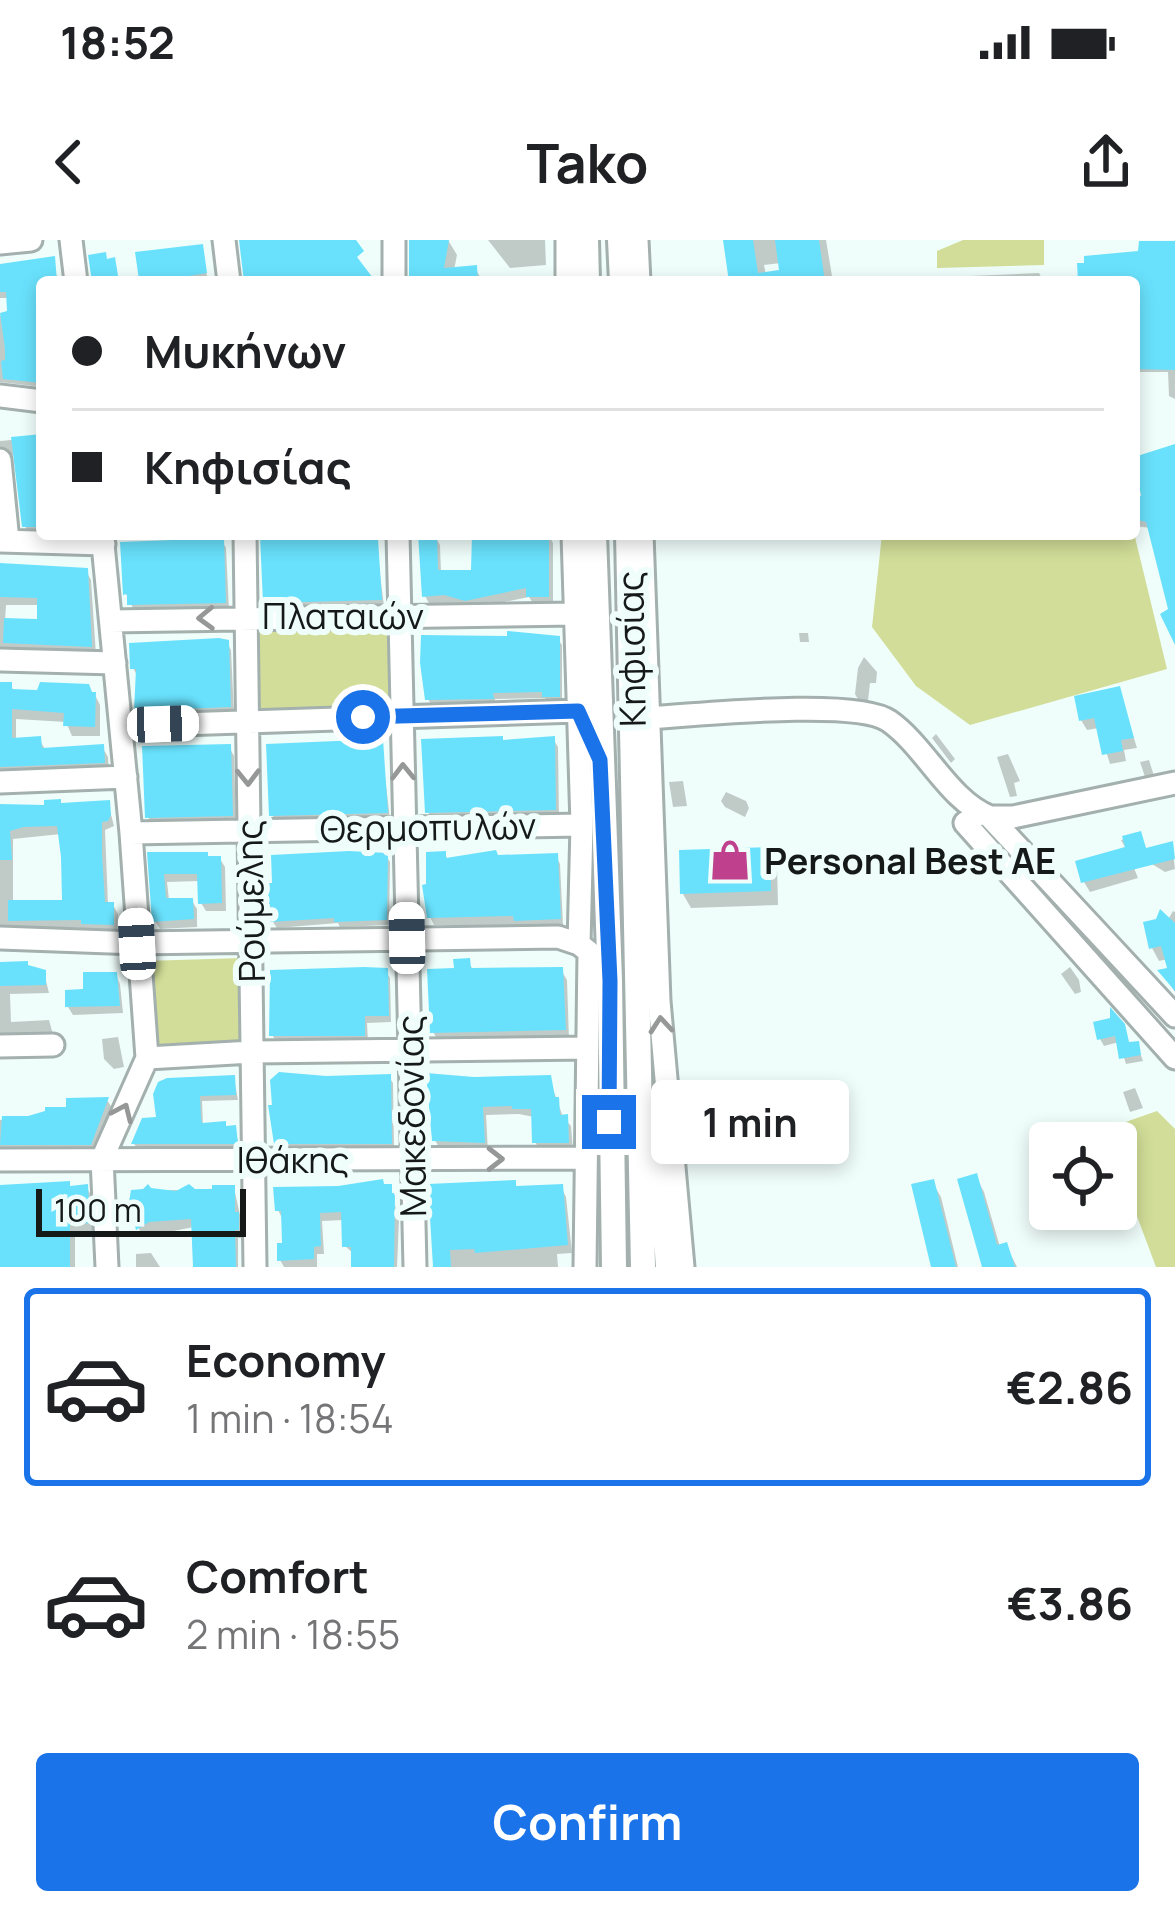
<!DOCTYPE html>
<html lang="en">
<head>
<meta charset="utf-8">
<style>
	:root { --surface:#fff; --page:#f2f2f2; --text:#202124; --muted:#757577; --line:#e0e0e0; --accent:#1a73e8 }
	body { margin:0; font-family:Manrope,sans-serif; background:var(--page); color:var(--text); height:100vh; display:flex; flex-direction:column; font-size:45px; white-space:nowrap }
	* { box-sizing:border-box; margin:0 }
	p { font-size:39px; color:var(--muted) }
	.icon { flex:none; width:66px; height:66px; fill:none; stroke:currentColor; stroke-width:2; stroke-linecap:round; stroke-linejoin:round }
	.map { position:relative; height:1027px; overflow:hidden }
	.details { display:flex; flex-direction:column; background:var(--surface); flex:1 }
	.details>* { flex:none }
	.guide { position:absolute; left:36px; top:36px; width:1104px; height:264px; border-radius:12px; box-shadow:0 6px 18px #0003; display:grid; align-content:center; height:264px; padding:0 36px; background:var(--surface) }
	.fabs { position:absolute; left:1029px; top:882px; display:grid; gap:24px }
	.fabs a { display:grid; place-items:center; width:108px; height:108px; border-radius:12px; background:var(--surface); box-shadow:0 6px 18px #0003; font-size:60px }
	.scale { position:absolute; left:36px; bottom:30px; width:210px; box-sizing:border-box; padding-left:12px; border:6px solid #151a19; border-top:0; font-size:33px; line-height:42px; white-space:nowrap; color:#151a19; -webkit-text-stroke:9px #f0fefb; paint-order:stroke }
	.end { position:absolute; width:54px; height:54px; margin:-27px; border:15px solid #1a73e8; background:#fff; box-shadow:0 0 0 6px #fff }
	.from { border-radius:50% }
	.bubble { position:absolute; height:84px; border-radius:12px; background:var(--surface); box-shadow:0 6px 18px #0003; font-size:39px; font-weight:700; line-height:84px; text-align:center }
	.car { position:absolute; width:36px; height:72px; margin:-36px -18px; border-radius:15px; box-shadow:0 0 9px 3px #0007; background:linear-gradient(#fff 24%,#345 0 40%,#fff 0 76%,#345 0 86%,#fff 0) }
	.guide b { display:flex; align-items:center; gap:42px; height:114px; font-size:45px }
	.guide b+b { border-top:3px solid var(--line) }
	.guide i { width:30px; height:30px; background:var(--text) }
	ul { padding:21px 0 0; list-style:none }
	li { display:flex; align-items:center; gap:36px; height:198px; margin:0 24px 18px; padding:0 12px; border:6px solid transparent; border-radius:12px }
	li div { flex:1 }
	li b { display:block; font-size:45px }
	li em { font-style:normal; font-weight:700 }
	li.on { border-color:var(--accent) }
	li>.icon { width:108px; height:108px; stroke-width:1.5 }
	.primary-button { display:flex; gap:24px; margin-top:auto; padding:24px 36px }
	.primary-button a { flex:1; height:138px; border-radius:12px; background:var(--accent); color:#fff; font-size:48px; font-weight:700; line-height:138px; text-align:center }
	.status { display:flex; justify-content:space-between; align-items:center; height:84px; padding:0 60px; background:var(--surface); direction:ltr }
	.status svg { height:33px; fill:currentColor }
	header { display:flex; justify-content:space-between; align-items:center; height:156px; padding:0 36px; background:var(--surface); font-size:54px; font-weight:700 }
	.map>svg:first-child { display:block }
	.green { fill:#d1dd98 }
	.shadow { fill:#0003; fill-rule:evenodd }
	.building { fill:#69e1fc }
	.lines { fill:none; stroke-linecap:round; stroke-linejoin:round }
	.minor-casing { stroke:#a3b0ad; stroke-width:27 }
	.major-casing { stroke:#a3b0ad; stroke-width:30 }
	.minor { stroke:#fff; stroke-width:21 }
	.major { stroke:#fff; stroke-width:24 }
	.oneway { stroke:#969898 }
	.route { stroke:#1a73e8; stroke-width:15 }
	.labels { text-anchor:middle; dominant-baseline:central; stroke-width:12; stroke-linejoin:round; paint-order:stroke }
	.street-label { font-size:36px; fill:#151a19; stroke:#f0fefb }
	.poi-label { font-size:36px; font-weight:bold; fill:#151a19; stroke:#f0fefb; text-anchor:start }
</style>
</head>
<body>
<div class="status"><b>18:52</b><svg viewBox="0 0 49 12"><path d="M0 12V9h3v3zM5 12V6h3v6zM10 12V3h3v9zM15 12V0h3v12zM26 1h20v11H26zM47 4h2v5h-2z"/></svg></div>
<header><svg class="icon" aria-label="back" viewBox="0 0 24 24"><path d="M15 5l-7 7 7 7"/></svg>Tako<svg class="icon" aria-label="share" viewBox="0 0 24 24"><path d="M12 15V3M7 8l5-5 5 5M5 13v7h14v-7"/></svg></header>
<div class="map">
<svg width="1175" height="1027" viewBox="0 0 1175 1027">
	<rect width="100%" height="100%" fill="#f0fefb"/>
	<!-- green -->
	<path class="green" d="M963,0H1044V25L937,28V11Z
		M1134,293L1167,429L970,485L916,446L872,387L882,294Z
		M392,384L395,473L256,475L255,388Z
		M242,718L245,805L150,810L145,721Z
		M1157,871L1175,889V1027H1156L1123,939L1117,885Z"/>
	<!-- shadow -->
	<path class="shadow" d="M412,0H448L457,15L454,30L475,28L483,42H412Z
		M488,0H545L546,25L510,28Z
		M726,0H826L833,42H732ZM781,23L782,32L766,35L764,25Z
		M1175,4V159L1169,156L1168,132H1138L1137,156H1134V79L1141,78V54L1134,55V42H1081Z
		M202,7L208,42H143L139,15Z
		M53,20L58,42H42V147L0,142V76L10,74L9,58H0V26Z
		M1039,33L1044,42H897V39Z
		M42,197V294H29L25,286L18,217L6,212L0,214V201Z
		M1175,208V398L1151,288L1134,286V258L1145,261Z
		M548,294L553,303V365H534L529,357L469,369L451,364L430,365L425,356L435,296L440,305L441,333H474Z
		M222,301L226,308L229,370L135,372L126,354Z
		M376,302L384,366L270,369L266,362Z
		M0,329L86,331L91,340L96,415L0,413ZM6,365H40V382L5,381Z
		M799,393H808L809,402H800Z
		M558,399L562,405V462L548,463L545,458L495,459V464L432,466L428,459Z
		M227,403L231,410L234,474L142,477L137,470L138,437L133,428Z
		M864,417L877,432L876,443H870L868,461H859L855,454L858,428Z
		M0,445H10L15,452L95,455L100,465V496H72L66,482L16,479V501L39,499L46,511L102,507L108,517L109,532L0,538Z
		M1119,450L1137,508L1124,510L1126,521L1110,524L1099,488L1087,490L1081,480Z
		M936,494L955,519L951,523L932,498Z
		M553,499L558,507L559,578L432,580L428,572Z
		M381,502L390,579L276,581L272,575Z
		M229,507L234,516L236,584L153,586L148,577Z
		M1008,514L1020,541L1014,543L1017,556L1010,557L997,517Z
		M1149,520L1155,539L1146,540L1140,522Z
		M683,541L687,566L673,567L669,542Z
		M726,552L746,561L749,568L745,577L725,567L721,561Z
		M108,563L114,586L105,590L108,665H113L118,674L117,693L89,692L86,688L0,687V567ZM61,594L66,663H13V599Z
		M1140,594L1147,611L1172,604L1175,629L1165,632L1126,608L1138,638L1090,652L1084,642L1126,609L1121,600Z
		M769,610L777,624L778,665L691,668L683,654Z
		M445,614L448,620L556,616L560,624L563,685H434L430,677Z
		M151,615L220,619L225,627L226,671H206L201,663L200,641L167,642L169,660L192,661L197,669V687L160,689L155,681Z
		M386,616L390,622L389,685L340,687L338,683L277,688L273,682Z
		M1173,671L1175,672V752L1162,732L1171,730L1168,719L1159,721L1152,708Z
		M468,722L474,731L561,730L567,740L569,799L439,802L433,792L457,731Z
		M0,725L44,733L49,753L10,754L11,782L49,780L54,798L0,800Z
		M1070,727L1079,740L1081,752L1075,754L1061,734Z
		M386,731L390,738L391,782L367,783L368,802H277L272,795Z
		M116,735L120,744L123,773L73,775L68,767Z
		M1113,780L1130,805L1137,804L1143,821L1126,824L1119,802L1104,806L1100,799Z
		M118,797L124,827L114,829L104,819L102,799Z
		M389,837L393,843L394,909L280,910L271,880L273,842Z
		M429,837L549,838L563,877L571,886L573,911L541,912L535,902L534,877L519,874L486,875L488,912L440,909L435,900Z
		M234,838L238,860L202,861L203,886L235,888L240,910L138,909L134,904L160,880L156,855Z
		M1135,848L1143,868L1130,872L1123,852Z
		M107,860L112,868L109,884H103L96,913L0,915V880L29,879Z
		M976,937L984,952L1000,1007L1006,1005L1017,1027H985L961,941Z
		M932,942L941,957L958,1027H934L915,947Z
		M0,947H86L93,958L95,994L75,995V1027H0Z
		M390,947L399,980L397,1027H354V1014L345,1006L344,980L322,981L324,1014H317V1027H284L280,1020L285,1006L282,978L278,970Z
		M432,947H561L566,957L572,1013L557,1014L558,1027H435Z
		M234,948L242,984V998H238V1027H195L194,987L143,997L139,989L132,962L150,951Z
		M151,1013L160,1027H136V1014Z"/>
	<!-- building -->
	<path class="building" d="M239,0H356L364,11L357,17L376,42H244Z
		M409,0H449L444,28L477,25L478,42H409Z
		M723,0H753L758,33L779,30L775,0H819L825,42H729Z
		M1139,1H1175V130L1134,129L1138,42H1078L1077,23H1084V16L1138,11Z
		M203,4L207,33L189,36V42H173L172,36L139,40L135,12Z
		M106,12L107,19L115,17L119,42H92L88,15Z
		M55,16L57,42H42V143L3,139L1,121L5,120V109L0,73L7,71L6,52H0V24Z
		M42,194V287H22L11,197Z
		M1175,204V405L1160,374L1168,369L1146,282L1134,279V255L1141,256L1134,217Z
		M280,294V299L343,296V299H378L382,360L263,363L260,296Z
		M418,294H437L438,330H471L472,294H549V357H526V348L465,361L444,355L422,357Z
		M224,298L226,363L127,365V354L123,355L120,302Z
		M0,323L88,328L92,407L3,403L4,378L37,379V358L0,357Z
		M507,391L560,396V457H542V452L493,453L494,459L425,460L420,423L421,395L507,396Z
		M219,398L229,400L231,467L134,471L136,429H130L129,403Z
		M0,442H12V449L37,450L40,442L89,444L92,452H96L95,487L63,486L64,473L12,469V498L41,496L42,508L104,504L105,523L0,527Z
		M1120,446L1134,498L1121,500L1123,511L1102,515L1094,478L1079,481L1074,456Z
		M503,496V500L555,496L556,570L425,573L421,499Z
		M383,499L388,573L269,576L266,504Z
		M231,504L233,576L145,578L142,506Z
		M61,559V563L110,560L111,575L108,581L102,582V615L105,662H114V685L81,684V680L8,681V660H62L61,617L57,586L24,587L10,591L12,620H0V564L44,565V560Z
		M1141,591L1146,608L1173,601L1175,619L1081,643L1075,621L1125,607L1122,596Z
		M770,607L771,651L680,654L679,610Z
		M496,610L498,615L558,613L561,679L514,681L513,676L427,678L422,645L426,644V612L446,611V618Z
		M349,611L388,613L387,680L334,682V678L270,682L267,643H272L271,615Z
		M147,612H208V616H221L222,663L198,664L197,634H164L166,658H193L194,679L152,682Z
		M1160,669L1175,683V751L1157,730L1167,728L1161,706L1149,709L1143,682L1156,679Z
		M470,718L471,728L563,727L566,790L430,793L427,729L454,728L453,719Z
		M28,721V725L46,730V745L0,746V722Z
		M364,727L388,728L389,776H365V796H269L270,730Z
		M83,732H117L120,766L65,767V750L83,749Z
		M1110,767L1125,784L1129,802L1139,801L1141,815L1119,819L1115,796L1097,800L1093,782L1110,778Z
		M279,832L326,836L391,834L392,904H274L268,865H272L270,840Z
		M426,833L474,837L551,835L555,857H559L560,875L568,874L569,903H532L531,869H512V866L483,867L485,903L432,901Z
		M235,835L236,855L200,856L201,878L202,883L226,881V886L236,885L238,904H131L142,878L156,877L153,854L158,842L167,838Z
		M109,857L91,905H0L2,876H28L45,871V867H66V858Z
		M977,933L997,1005L1007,1002L1015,1027H982L957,939Z
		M383,939L384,944H392V953H395L394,1027H351V1007H342L341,972L320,973L321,1006L314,1007V1019L277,1021V1003H282L281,971H275L273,947L338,946Z
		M934,939L956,1027H931L911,944Z
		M516,940V946L563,944L568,1005L475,1013L474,1009L450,1010L451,1027H433L428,944Z
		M70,941V946L88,944L90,983L70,985V1027H0V945Z
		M148,944L151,948L176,951L189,944L195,949H212V945H235V972H239V990H235L236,1027H193L191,979L149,982L136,990L129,962L131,950L143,949Z"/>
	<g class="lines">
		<!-- minor casing -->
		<g class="minor-casing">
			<path id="minor" d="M71,0L76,42
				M224,0L229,42
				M394,0V42
				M567,0V42
				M637,0L639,42
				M0,3L31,0
				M0,156L42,161
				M0,220L8,301
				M102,294L131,593L147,818L102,919L107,1027
				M245,294L255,1027
				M398,294L415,1027
				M573,294L582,585L579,704L589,712L585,1027
				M642,294L659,761L683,1027
				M0,301L104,304
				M111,381L575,374
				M0,420L115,423
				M648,478C695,475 857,458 889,481C926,507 948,560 990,577L1175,776
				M121,486L578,471
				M0,542L126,537
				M980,573L965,583L1175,818
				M990,577H1013L1175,543
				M131,593L582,585
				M0,698L137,703L558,697L579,704
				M0,806L53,805
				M147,818L252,812L588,808
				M0,920L586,918"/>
		</g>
		<!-- major casing -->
		<g class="major-casing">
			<path id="major" d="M586,0L587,42
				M620,0L622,42
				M594,294L610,741L614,1027
				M628,294L643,1027
				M641,871L660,905L668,1027"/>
		</g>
		<!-- minor -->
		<use href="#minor" class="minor"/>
		<!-- major -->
		<use href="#major" class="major"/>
	</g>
	<!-- one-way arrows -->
	<defs><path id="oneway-chevron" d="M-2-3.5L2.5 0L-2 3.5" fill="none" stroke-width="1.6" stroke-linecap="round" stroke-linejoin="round" transform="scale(3)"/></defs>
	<g class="oneway">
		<use href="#oneway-chevron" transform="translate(206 378) rotate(178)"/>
		<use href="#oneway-chevron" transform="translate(403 532) rotate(-91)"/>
		<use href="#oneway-chevron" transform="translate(248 537) rotate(89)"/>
		<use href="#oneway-chevron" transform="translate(661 785) rotate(-95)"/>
		<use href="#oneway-chevron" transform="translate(123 872) rotate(-66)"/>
		<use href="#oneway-chevron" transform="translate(495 919)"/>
	</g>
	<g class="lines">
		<!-- route -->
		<path class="route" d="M363,477L578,471L600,520L610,741L609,882"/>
	</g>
	<!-- icons -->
	<defs>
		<g id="shop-bare" transform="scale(3.24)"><path d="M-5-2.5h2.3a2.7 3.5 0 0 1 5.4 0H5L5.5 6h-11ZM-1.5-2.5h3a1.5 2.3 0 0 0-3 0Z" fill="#bf408c" stroke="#f0fefb" stroke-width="2.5" paint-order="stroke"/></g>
	</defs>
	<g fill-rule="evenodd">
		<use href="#shop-bare" x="730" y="620"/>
	</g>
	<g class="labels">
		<!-- street labels -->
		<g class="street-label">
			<text x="343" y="375">Πλαταιών</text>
			<text transform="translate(631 409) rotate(-91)">Κηφισίας</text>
			<text transform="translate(428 587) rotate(-1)">Θερμοπυλών</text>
			<text transform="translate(250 661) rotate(-91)">Ρούμελης</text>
			<text transform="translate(411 876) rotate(-91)">Μακεδονίας</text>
			<text x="293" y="919">Ιθάκης</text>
		</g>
		<!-- poi labels -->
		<g class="poi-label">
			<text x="764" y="620">Personal Best AE</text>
		</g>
	</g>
</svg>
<div class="fabs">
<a><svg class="icon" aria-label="locate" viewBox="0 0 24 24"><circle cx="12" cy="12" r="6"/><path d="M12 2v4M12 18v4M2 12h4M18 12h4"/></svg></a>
</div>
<div class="scale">100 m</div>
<i class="end from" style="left:363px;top:477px"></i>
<i class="end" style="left:609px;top:882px"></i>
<div class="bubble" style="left:651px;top:840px;width:198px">1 min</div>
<i class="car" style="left:163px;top:484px;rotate:88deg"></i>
<i class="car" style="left:407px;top:698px;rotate:359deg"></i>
<i class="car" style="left:137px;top:704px;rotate:357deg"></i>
<div class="guide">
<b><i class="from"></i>Μυκήνων</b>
<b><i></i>Κηφισίας</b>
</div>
</div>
<section class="details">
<ul>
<li class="on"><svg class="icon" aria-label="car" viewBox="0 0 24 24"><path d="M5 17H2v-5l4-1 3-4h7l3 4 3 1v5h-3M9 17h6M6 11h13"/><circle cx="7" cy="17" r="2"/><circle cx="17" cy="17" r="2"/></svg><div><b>Economy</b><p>1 min · 18:54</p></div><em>€2.86</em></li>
<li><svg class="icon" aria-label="car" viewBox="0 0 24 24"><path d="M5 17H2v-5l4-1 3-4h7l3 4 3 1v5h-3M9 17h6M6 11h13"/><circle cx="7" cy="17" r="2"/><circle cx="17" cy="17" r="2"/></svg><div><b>Comfort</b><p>2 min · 18:55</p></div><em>€3.86</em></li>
</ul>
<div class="primary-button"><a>Confirm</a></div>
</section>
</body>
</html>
